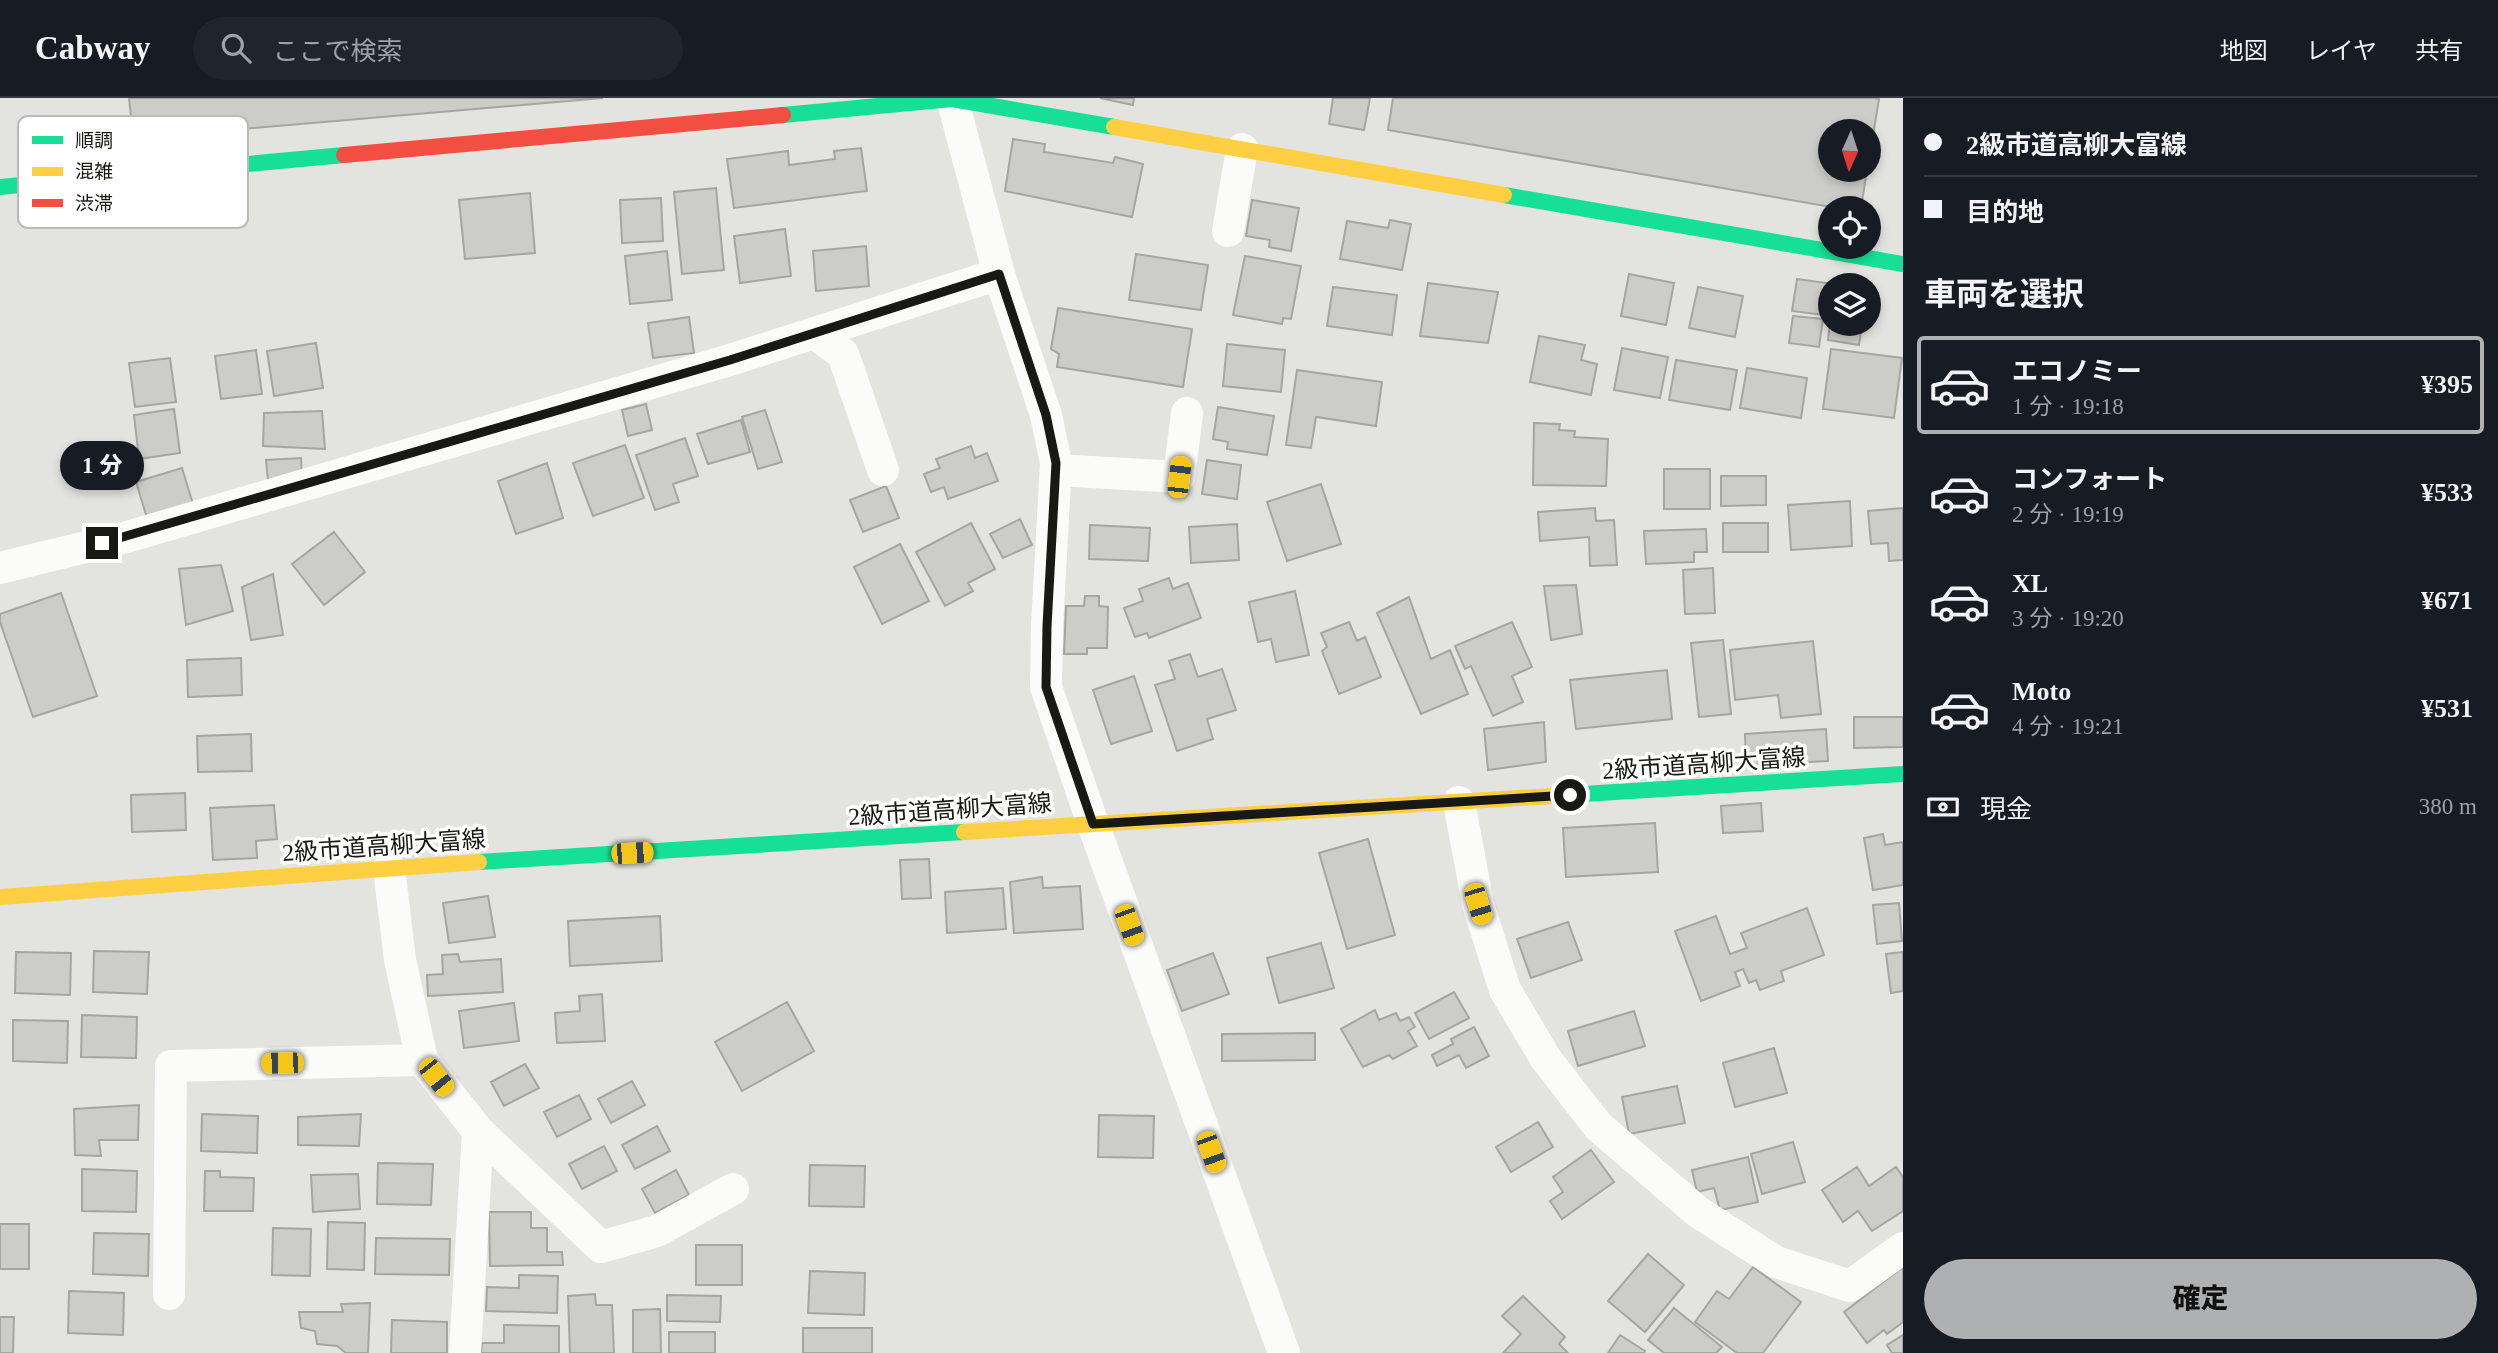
<!DOCTYPE html>
<html lang="ja">
<head>
<meta charset="utf-8">
<style>
	:root { --surface:#171b24; --page:#20242c; --text:#f1f3f6; --muted:#9ea1a6; --line:#363941; --accent:#afb0b1 }
	body { margin:0; font-family:"Times New Roman","Noto Sans JP",serif; background:var(--page); color:var(--text); height:100vh; display:flex; flex-direction:column; font-size:26px; white-space:nowrap }
	* { box-sizing:border-box; margin:0 }
	p { font-size:23px; color:var(--muted) }
	.icon { flex:none; width:38px; height:38px; fill:none; stroke:currentColor; stroke-width:2; stroke-linecap:round; stroke-linejoin:round }
	.map { position:relative; flex:1; overflow:hidden }
	.details { display:flex; flex-direction:column; background:var(--surface); width:595px }
	.details>* { flex:none }
	.guide { display:grid; align-content:center; height:154px; padding:0 21px; background:var(--surface) }
	.needle { width:46px; rotate:183deg }
	.buttons { position:absolute; left:1818px; top:21px; display:grid; gap:14px }
	.buttons a { display:grid; place-items:center; width:63px; height:63px; border-radius:50%; background:var(--surface); box-shadow:0 4px 10px #0003; font-size:35px }
	.end { position:absolute; width:32px; height:32px; margin:-16px; border:9px solid #181815; background:#fff; box-shadow:0 0 0 4px #fff }
	.from { border-radius:50% }
	.bubble { position:absolute; height:49px; border-radius:24px; background:var(--surface); box-shadow:0 4px 10px #0003; font-size:23px; font-weight:800; line-height:49px; text-align:center }
	.car { position:absolute; width:21px; height:42px; margin:-21px -10px; border-radius:9px; box-shadow:0 0 5px 2px #0007; background:linear-gradient(#f5c518 24%,#345 0 40%,#f5c518 0 76%,#345 0 86%,#f5c518 0) }
	.guide b { display:flex; align-items:center; gap:24px; height:66px; font-size:26px }
	.guide b+b { border-top:2px solid var(--line) }
	.guide i { width:18px; height:18px; background:var(--text) }
	ul { padding:0; list-style:none }
	li { display:flex; align-items:center; gap:21px; height:98px; margin:0 14px 10px; padding:0 7px; border:4px solid transparent; border-radius:7px }
	li div { flex:1 }
	li b { display:block; font-size:26px }
	li em { font-style:normal; font-weight:800 }
	li.on { border-color:var(--accent) }
	li>.icon { width:63px; height:63px; stroke-width:1.5 }
	h2 { padding:0 21px; font-size:32px; line-height:84px }
	.pay { display:flex; align-items:center; gap:18px; height:77px; padding:0 21px; font-size:26px }
	.pay p { margin-inline-start:auto }
	.cta { display:flex; gap:14px; margin-top:auto; padding:14px 21px }
	.cta a { flex:1; height:80px; border-radius:42px; background:var(--accent); color:#111; font-size:28px; font-weight:800; line-height:80px; text-align:center }
	header { display:flex; align-items:center; gap:42px; box-sizing:border-box; height:98px; padding:0 35px; background:var(--surface); border-bottom:2px solid var(--line) }
	header strong { font-size:33px }
	nav { display:flex; gap:38px; margin-inline-start:auto; font-size:24px }
	.search { width:490px; height:63px; background:var(--page); display:flex; align-items:center; gap:18px; box-sizing:border-box; padding:0 24px; border-radius:38px; color:var(--muted); font-size:26px }
	main { display:flex; flex:1; min-height:0 }
	.map>svg:first-child { display:block }
	.building { fill:#ccccc9; stroke:#a6a5a2; stroke-width:2 }
	.lines { fill:none; stroke-linecap:round; stroke-linejoin:round }
	.street { stroke:#fbfbfa; stroke-width:32 }
	.fast { stroke:#16e098; stroke-width:16 }
	.slow { stroke:#ffcf43; stroke-width:16 }
	.jam { stroke:#f24e42; stroke-width:16 }
	.route { stroke:#181815; stroke-width:9 }
	.labels { text-anchor:middle; dominant-baseline:central; stroke-width:7; stroke-linejoin:round; paint-order:stroke }
	.street-label { font-size:24px; fill:#181815; stroke:#fff }
	.key { fill:#fff; stroke:#babab9; stroke-width:2 }
	.key-label { font-size:19px; fill:#181815 }
</style>
</head>
<body>
<header>
<strong>Cabway</strong>
<div class="search"><svg class="icon" aria-label="search" viewBox="0 0 24 24"><circle cx="10" cy="10" r="6"/><path d="M15 15l6 6"/></svg>ここで検索</div>
<nav><a>地図</a><a>レイヤ</a><a>共有</a></nav>
</header>
<main>
<div class="map">
<svg width="1903" height="1255" viewBox="0 0 1903 1255">
	<rect width="100%" height="100%" fill="#e3e3df"/>
	<!-- building -->
	<path class="building" d="M129,0H603L184,36L183,23L132,28Z
		M1100,0H1134L1133,7Z
		M1333,0H1370L1364,32L1329,26Z
		M1393,0H1874L1879,1L1869,62V33H1830V72H1867L1861,110H1837L1388,32Z
		M1013,41L1045,46L1044,54L1113,65L1115,59L1143,66L1132,119L1005,93Z
		M861,50L867,93L734,110L727,61L788,53L789,67L835,61L834,53Z
		M716,90L724,172L682,176L674,94Z
		M530,95L535,155L465,161L459,102Z
		M661,100L663,143L622,145L620,102Z
		M1252,102L1299,110L1291,153L1269,149L1270,142L1246,138Z
		M1390,122L1411,126L1402,172L1340,161L1347,123L1388,130Z
		M785,131L791,178L740,185L734,138Z
		M866,148L869,188L816,193L813,153Z
		M667,153L672,202L630,206L625,158Z
		M1136,156L1208,167L1201,212L1129,202Z
		M1245,158L1301,168L1291,221L1283,220L1282,226L1233,217Z
		M1629,176L1674,185L1666,227L1621,218Z
		M1797,181L1827,185L1823,217L1792,213Z
		M1428,185L1498,194L1488,245L1420,238Z
		M1333,189L1397,197L1392,237L1327,228Z
		M1698,189L1743,198L1735,239L1689,230Z
		M1058,210L1192,231L1183,289L1057,269L1059,256L1051,251Z
		M1793,218L1823,221L1819,249L1789,245Z
		M689,219L694,255L653,260L648,225Z
		M1830,225L1862,226L1859,247L1828,242Z
		M1539,238L1585,247L1581,262L1597,266L1591,297L1530,284Z
		M316,245L323,290L274,298L267,253Z
		M1227,246L1285,252L1281,294L1223,288Z
		M1622,250L1668,259L1660,300L1614,292Z
		M1831,251L1902,260L1894,320L1823,311Z
		M256,252L262,296L221,301L215,258Z
		M170,260L176,304L135,309L129,265Z
		M1676,262L1737,272L1730,312L1669,302Z
		M1747,270L1807,280L1801,320L1740,310Z
		M1297,272L1382,284L1376,328L1316,319L1311,350L1286,347Z
		M646,306L652,332L628,338L622,312Z
		M1218,309L1274,318L1267,357L1227,351L1228,344L1213,341Z
		M174,311L180,355L139,361L134,317Z
		M765,312L782,364L758,371L742,319Z
		M322,313L325,351L263,348L264,315Z
		M741,322L750,354L708,366L697,336Z
		M1534,325L1560,326L1559,332L1575,333L1574,339L1608,341L1606,388L1533,387Z
		M685,340L698,378L673,386L679,404L655,412L636,357Z
		M625,347L644,400L593,418L573,365Z
		M971,348L975,360L987,355L998,383L948,401L944,389L931,394L924,376L940,370L936,361Z
		M301,360L302,381L268,383L266,362Z
		M1207,362L1241,367L1237,401L1202,396Z
		M547,365L563,420L516,436L498,383Z
		M182,370L193,406L147,420L136,384Z
		M1664,371H1710V411H1664Z
		M1721,378H1766V407L1721,408Z
		M1321,386L1341,446L1287,463L1267,404Z
		M886,388L899,420L863,434L850,402Z
		M1850,403L1852,448L1791,452L1788,407Z
		M1595,410L1596,423L1614,422L1617,467L1590,468L1589,439L1540,443L1538,414Z
		M1903,410V462L1889,463L1888,445L1871,446L1868,413Z
		M1020,421L1032,447L1003,460L990,436Z
		M971,425L995,471L968,485L973,493L945,508L916,454Z
		M1723,425H1768V454H1723Z
		M1237,426L1239,462L1191,465L1189,429Z
		M1090,427L1150,430L1148,463L1089,461Z
		M1706,431L1707,454H1694V464L1646,466L1644,433Z
		M334,434L365,474L324,507L292,466Z
		M900,446L929,503L882,526L854,469Z
		M221,467L233,513L186,527L179,471Z
		M1713,470L1715,515L1685,516L1683,472Z
		M273,476L283,537L251,542L242,489Z
		M1169,480L1173,491L1188,485L1201,520L1149,540L1147,535L1135,539L1124,510L1143,503L1139,491Z
		M1576,487L1582,536L1551,542L1544,488Z
		M1295,493L1309,557L1276,564L1271,541L1258,544L1249,504Z
		M61,495L97,598L33,619L0,524V516Z
		M1085,498H1099V508L1108,509L1107,550H1087V556H1064L1066,508H1084Z
		M1409,499L1431,561L1450,552L1468,596L1421,616L1377,515Z
		M1349,524L1357,543L1365,539L1381,579L1339,596L1322,553L1327,549L1321,535Z
		M1512,524L1532,569L1512,578L1523,604L1493,618L1471,568L1465,571L1455,548Z
		M1723,542L1731,616L1699,619L1691,545Z
		M1813,543L1821,616L1781,620L1778,597L1735,602L1730,552Z
		M1190,556L1198,579L1222,571L1236,612L1207,621L1213,641L1177,653L1155,587L1175,581L1169,563Z
		M241,560L242,597L188,599L187,562Z
		M1667,572L1672,621L1576,631L1570,582Z
		M1134,578L1152,633L1111,646L1093,592Z
		M1854,619H1903V649L1854,650Z
		M1544,624L1546,664L1488,672L1484,631Z
		M1826,631L1828,663L1746,667L1745,636Z
		M251,636L252,673L198,674L197,638Z
		M185,695L186,732L132,734L131,697Z
		M1761,705L1763,733L1723,735L1721,708Z
		M274,707L277,741L256,743L257,760L213,762L210,710Z
		M1655,725L1658,774L1566,779L1563,730Z
		M1883,736L1885,747L1903,744V787L1873,792L1864,740Z
		M1368,741L1395,837L1347,851L1319,755Z
		M929,761L931,800L902,801L900,762Z
		M1042,779L1043,790L1080,788L1083,831L1014,835L1010,784Z
		M1003,790L1006,831L947,835L945,794Z
		M488,798L495,839L449,845L443,805Z
		M1899,805L1902,843L1877,846L1873,807Z
		M1807,810L1824,857L1781,873L1784,883L1760,892L1756,882L1749,885L1743,871L1735,874L1740,888L1701,903L1675,833L1716,818L1730,856L1747,850L1741,835Z
		M660,818L662,863L570,868L568,823Z
		M1568,824L1582,862L1531,880L1517,841Z
		M1321,845L1334,890L1279,905L1267,860Z
		M94,853L149,854L147,896L93,894Z
		M16,854L71,855L70,897L15,895Z
		M1903,854V893L1891,895L1886,856Z
		M1213,855L1229,896L1182,913L1167,872Z
		M458,856L460,864L501,861L503,894L428,898L427,877L443,876L442,857Z
		M1454,894L1469,920L1429,941L1415,915Z
		M602,896L605,943L557,945L555,915L580,913L579,898Z
		M787,904L814,953L742,993L715,944Z
		M514,905L519,943L464,950L459,913Z
		M1375,912L1379,922L1396,915L1400,923L1409,919L1415,929L1408,933L1417,948L1393,961L1389,957L1363,969L1341,931Z
		M1634,913L1645,948L1578,968L1568,933Z
		M82,917L137,919L136,960L81,959Z
		M13,922L68,923L67,965L13,963Z
		M1474,929L1489,958L1466,970L1459,957L1437,968L1432,957L1453,946L1451,941Z
		M1315,935V962L1222,963V936Z
		M1774,950L1787,995L1735,1009L1723,965Z
		M525,966L539,990L504,1008L491,984Z
		M632,983L645,1007L611,1025L598,1001Z
		M1677,988L1685,1025L1629,1036L1622,999Z
		M579,997L591,1021L557,1039L544,1014Z
		M139,1007L138,1042H99L101,1058L75,1057L74,1011Z
		M202,1016L258,1018L257,1055L201,1053Z
		M361,1016L359,1048L298,1047V1019Z
		M1099,1017L1154,1018L1153,1060L1098,1059Z
		M1538,1024L1553,1049L1511,1074L1496,1049Z
		M657,1028L670,1053L635,1071L622,1047Z
		M1793,1044L1805,1084L1762,1096L1751,1056Z
		M604,1048L617,1073L582,1091L569,1066Z
		M1591,1052L1614,1084L1562,1121L1550,1103L1563,1094L1553,1079Z
		M1748,1059L1758,1104L1720,1112L1714,1090L1697,1094L1692,1072Z
		M378,1065L433,1066L431,1107L377,1106Z
		M810,1067L865,1068L864,1109L809,1108Z
		M1857,1069L1869,1088L1896,1069L1903,1079V1113L1872,1133L1858,1113L1843,1124L1822,1092Z
		M82,1071L137,1073L136,1114L82,1113Z
		M676,1072L689,1097L655,1115L642,1091Z
		M205,1073H220V1079L254,1080L253,1113H204Z
		M358,1076L360,1111L313,1114L311,1077Z
		M489,1114H531V1130H547V1154H562L563,1167L490,1168Z
		M328,1124L365,1125L364,1172L327,1171Z
		M0,1126H29V1171H0Z
		M273,1130L311,1131L310,1178L272,1177Z
		M94,1135L149,1136L148,1178L93,1176Z
		M376,1140L450,1141L449,1177L375,1176Z
		M696,1147H742V1187H696Z
		M1648,1156L1684,1187L1645,1234L1608,1203Z
		M1753,1169L1801,1204L1763,1255H1737L1695,1224L1717,1193L1729,1201Z
		M1903,1169V1224L1887,1236L1884,1232L1867,1245L1844,1214Z
		M810,1173L865,1175L864,1217L808,1215Z
		M519,1177L558,1178L557,1215L486,1213L487,1189L519,1190Z
		M69,1193L124,1195L123,1237L68,1235Z
		M595,1196L596,1207H612L614,1255H570L568,1198Z
		M667,1197L721,1198L720,1224L667,1223Z
		M1523,1198L1565,1239L1559,1246L1568,1255H1503L1521,1236L1502,1218Z
		M370,1205L368,1255H346L337,1248L317,1246L315,1233L301,1230L299,1214H343L341,1206Z
		M1674,1210L1722,1249L1716,1255H1664L1648,1242Z
		M660,1211L661,1255H633V1212Z
		M0,1219H14L13,1255H0Z
		M392,1222L447,1224V1255H391Z
		M504,1227L559,1228V1255H481L482,1245H504Z
		M803,1230H872V1255H803Z
		M669,1234H715V1255H669Z
		M1620,1237L1645,1253L1644,1255H1608Z
		M1903,1237V1255H1892L1887,1247Z"/>
	<g class="lines">
		<!-- street -->
		<path class="street" d="M952,0L999,176L1046,317L1056,365L1047,528L1046,589L1093,726L1284,1255
			M1228,133L1242,51
			M814,235L843,256L883,372
			M1056,372L1179,379L1187,315
			M0,470L127,439L730,262L999,176
			M1459,704L1478,806L1505,892L1546,961L1598,1028L1698,1114L1776,1164L1850,1188L1903,1150
			M389,770L400,862L422,962L478,1033L465,1255
			M478,1033L601,1149L657,1133L733,1091
			M169,1196L171,968L422,962"/>
		<!-- fast -->
		<path class="fast" d="M783,17L952,1L1114,29
			M0,89L344,57
			M1504,97L1903,166
			M1551,698L1903,676
			M479,764L964,734"/>
		<!-- slow -->
		<path class="slow" d="M1114,29L1504,97
			M964,734L1551,698
			M0,799L479,764"/>
		<!-- jam -->
		<path class="jam" d="M344,57L783,17"/>
	</g>
	<g class="lines">
		<!-- route -->
		<path class="route" d="M102,445L730,262L999,176L1046,317L1056,365L1047,528L1046,589L1093,726L1570,697"/>
	</g>
	<g class="labels">
		<!-- street labels -->
		<g class="street-label">
			<text transform="translate(1704 666) rotate(-4)">2級市道高柳大富線</text>
			<text transform="translate(950 712) rotate(-4)">2級市道高柳大富線</text>
			<text transform="translate(384 748) rotate(-4)">2級市道高柳大富線</text>
		</g>
	</g>
	<!-- legend -->
	<rect x="18" y="18" width="230" height="112" rx="10" class="key"/>
	<rect x="32" y="38" width="31" height="8" fill="#16e098"/>
	<rect x="32" y="69" width="31" height="9" fill="#ffcf43"/>
	<rect x="32" y="101" width="31" height="8" fill="#f24e42"/>
	<g class="key-label">
		<text x="75" y="49">順調</text>
		<text x="75" y="80">混雑</text>
		<text x="75" y="112">渋滞</text>
	</g>
</svg>
<div class="buttons">
<a><svg class="needle" viewBox="-14 -14 28 28"><path d="M0-13l5 13h-10z" fill="#e53935"/><path d="M0 13l5-13h-10z" fill="#9ea1a6"/></svg></a>
<a><svg class="icon" aria-label="locate" viewBox="0 0 24 24"><circle cx="12" cy="12" r="6"/><path d="M12 2v4M12 18v4M2 12h4M18 12h4"/></svg></a>
<a><svg class="icon" aria-label="layers" viewBox="0 0 24 24"><path d="M12 4l9 5-9 5-9-5zM3 14l9 5 9-5"/></svg></a>
</div>
<i class="end from" style="left:1570px;top:697px"></i>
<i class="end" style="left:102px;top:445px"></i>
<div class="bubble" style="left:60px;top:343px;width:84px">1 分</div>
<i class="car" style="left:1179px;top:379px;rotate:7deg"></i>
<i class="car" style="left:632px;top:755px;rotate:87deg"></i>
<i class="car" style="left:1478px;top:806px;rotate:163deg"></i>
<i class="car" style="left:1129px;top:827px;rotate:160deg"></i>
<i class="car" style="left:282px;top:965px;rotate:269deg"></i>
<i class="car" style="left:436px;top:979px;rotate:142deg"></i>
<i class="car" style="left:1211px;top:1054px;rotate:160deg"></i>
</div>
<section class="details">
<div class="guide">
<b><i class="from"></i>2級市道高柳大富線</b>
<b><i></i>目的地</b>
</div>
<h2>車両を選択</h2>
<ul>
<li class="on"><svg class="icon" aria-label="car" viewBox="0 0 24 24"><path d="M5 17H2v-5l4-1 3-4h7l3 4 3 1v5h-3M9 17h6M6 11h13"/><circle cx="7" cy="17" r="2"/><circle cx="17" cy="17" r="2"/></svg><div><b>エコノミー</b><p>1 分 · 19:18</p></div><em>¥395</em></li>
<li><svg class="icon" aria-label="car" viewBox="0 0 24 24"><path d="M5 17H2v-5l4-1 3-4h7l3 4 3 1v5h-3M9 17h6M6 11h13"/><circle cx="7" cy="17" r="2"/><circle cx="17" cy="17" r="2"/></svg><div><b>コンフォート</b><p>2 分 · 19:19</p></div><em>¥533</em></li>
<li><svg class="icon" aria-label="car" viewBox="0 0 24 24"><path d="M5 17H2v-5l4-1 3-4h7l3 4 3 1v5h-3M9 17h6M6 11h13"/><circle cx="7" cy="17" r="2"/><circle cx="17" cy="17" r="2"/></svg><div><b>XL</b><p>3 分 · 19:20</p></div><em>¥671</em></li>
<li><svg class="icon" aria-label="car" viewBox="0 0 24 24"><path d="M5 17H2v-5l4-1 3-4h7l3 4 3 1v5h-3M9 17h6M6 11h13"/><circle cx="7" cy="17" r="2"/><circle cx="17" cy="17" r="2"/></svg><div><b>Moto</b><p>4 分 · 19:21</p></div><em>¥531</em></li>
</ul>
<div class="pay"><svg class="icon" aria-label="cash" viewBox="0 0 24 24"><path d="M3 7h18v10H3z"/><circle cx="12" cy="12" r="2"/></svg>現金<p>380 m</p></div>
<div class="cta"><a>確定</a></div>
</section>
</main>
</body>
</html>
